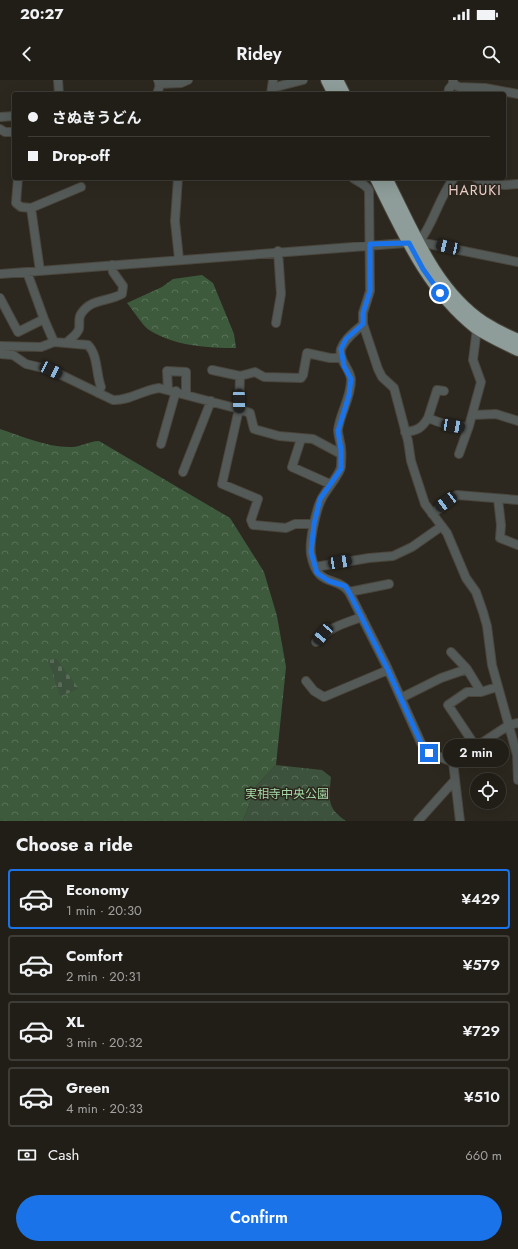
<!DOCTYPE html>
<html lang="en">
<head>
<meta charset="utf-8">
<style>
	:root { --surface:#211e17; --page:#2d2b24; --text:#f1f3f6; --muted:#a2a2a1; --line:#3e3c36; --accent:#1a73e8 }
	body { margin:0; font-family:Jost,"Noto Sans JP",sans-serif; background:var(--page); color:var(--text); height:100vh; display:flex; flex-direction:column; font-size:15px; white-space:nowrap }
	* { box-sizing:border-box; margin:0 }
	p { font-size:13px; color:var(--muted) }
	.icon { flex:none; width:22px; height:22px; fill:none; stroke:currentColor; stroke-width:2; stroke-linecap:round; stroke-linejoin:round }
	.map { position:relative; height:741px; overflow:hidden }
	.sheet { display:flex; flex-direction:column; background:var(--surface); flex:1 }
	.sheet>* { flex:none }
	.top-card { position:absolute; left:12px; top:12px; width:494px; height:88px; border-radius:4px; box-shadow:0 4px 16px #0002,0 0 0 1px var(--line); display:grid; align-content:center; height:88px; padding:0 16px; background:var(--surface) }
	.buttons { position:absolute; left:470px; top:693px; display:grid; gap:8px }
	.buttons a { display:grid; place-items:center; width:36px; height:36px; border-radius:50%; background:var(--surface); box-shadow:0 4px 16px #0002,0 0 0 1px var(--line); font-size:20px }
	.end { position:absolute; width:18px; height:18px; margin:-9px; border:5px solid #1a73e8; background:#fff; box-shadow:0 0 0 2px #fff }
	.from { border-radius:50% }
	.bubble { position:absolute; height:28px; border-radius:14px; background:var(--surface); box-shadow:0 4px 16px #0002,0 0 0 1px var(--line); font-size:13px; font-weight:600; line-height:28px; text-align:center }
	.car { position:absolute; width:12px; height:24px; margin:-12px -6px; border-radius:5px; box-shadow:0 0 3px 1px #0007; background:linear-gradient(#222 24%,#8ab4d8 0 40%,#222 0 76%,#8ab4d8 0 86%,#222 0) }
	.top-card b { display:flex; align-items:center; gap:14px; height:38px; font-size:15px }
	.top-card b+b { border-top:1px solid var(--line) }
	.top-card i { width:10px; height:10px; background:var(--text) }
	ul { padding:0; list-style:none }
	li { display:flex; align-items:center; gap:12px; height:60px; margin:0 8px 6px; padding:0 8px; border:2px solid var(--line); border-radius:4px }
	li div { flex:1 }
	li b { display:block; font-size:15px }
	li em { font-style:normal; font-weight:600 }
	li.current { border-color:var(--accent) }
	li>.icon { width:36px; height:36px; stroke-width:1.5 }
	h2 { padding:0 16px; font-size:18px; line-height:48px }
	.pay { display:flex; align-items:center; gap:10px; height:44px; padding:0 16px; font-size:15px }
	.pay p { margin-inline-start:auto }
	.button { display:flex; gap:8px; margin-top:auto; padding:8px 16px }
	.button a { flex:1; height:46px; border-radius:24px; background:var(--accent); color:#fff; font-size:16px; font-weight:600; line-height:46px; text-align:center }
	.status { display:flex; justify-content:space-between; align-items:center; height:28px; padding:0 20px; background:var(--surface); direction:ltr }
	.status svg { height:11px; fill:currentColor }
	header { display:flex; justify-content:space-between; align-items:center; height:52px; padding:0 16px; background:var(--surface); font-size:18px; font-weight:600 }
	.map>svg:first-child { display:block }
	.forest { fill:url(#forest-crowns) }
	.cemetery { fill:url(#cemetery-stones) }
	.park { fill:url(#park-crowns) }
	.lines { fill:none; stroke-linecap:round; stroke-linejoin:round }
	.minor-casing { stroke:#4a463d; stroke-width:10 }
	.highway-casing { stroke:#4a463d; stroke-width:14 }
	.minor { stroke:#545a58; stroke-width:8 }
	.highway { stroke:#8e9d99; stroke-width:12 }
	.route { stroke:#1a73e8; stroke-width:5 }
	.labels { text-anchor:middle; dominant-baseline:central; stroke-width:3; stroke-linejoin:round; paint-order:stroke }
	.park-label { font-size:12px; fill:#a6d8a5; stroke:#2c281f }
	.quarter-label { font-size:14px; letter-spacing:1px; fill:#f5d3cd; stroke:#2c281f }
</style>
</head>
<body>
<div class="status"><b>20:27</b><svg viewBox="0 0 49 12"><path d="M0 12V9h3v3zM5 12V6h3v6zM10 12V3h3v9zM15 12V0h3v12zM26 1h20v11H26zM47 4h2v5h-2z"/></svg></div>
<header><svg class="icon" aria-label="back" viewBox="0 0 24 24"><path d="M15 5l-7 7 7 7"/></svg>Ridey<svg class="icon" aria-label="search" viewBox="0 0 24 24"><circle cx="10" cy="10" r="6"/><path d="M15 15l6 6"/></svg></header>
<div class="map">
<svg width="518" height="741" viewBox="0 0 518 741">
	<defs>
		<pattern id="forest-crowns" width="20" height="18" patternUnits="userSpaceOnUse"><rect width="20" height="18" fill="#3d5a3d"/><path d="M2 6a3 3 0 1 1 6 0M12 15a3 3 0 1 1 6 0" fill="none" stroke="#597259"/></pattern>
		<pattern id="cemetery-stones" width="16" height="16" patternUnits="userSpaceOnUse"><rect width="16" height="16" fill="#3d523c"/><path d="M2 7V4a2 2 0 0 1 4 0v3zM10 15v-3a2 2 0 0 1 4 0v3z" fill="#596b58"/></pattern>
		<pattern id="park-crowns" width="20" height="18" patternUnits="userSpaceOnUse"><rect width="20" height="18" fill="#3d523c"/><path d="M2 6a3 3 0 1 1 6 0M12 15a3 3 0 1 1 6 0" fill="none" stroke="#596b58"/></pattern>
	</defs>
	<rect width="100%" height="100%" fill="#2c281f"/>
	<!-- forest -->
	<path class="forest" d="M202,195L213,203L234,254L236,268C207,268 174,266 149,250C142,245 133,230 127,223L162,207L173,199Z
		M0,349C22,356 48,368 72,367C81,367 89,361 99,361L230,438L264,492L277,536L286,587L276,685L257,705L243,741H0Z"/>
	<!-- cemetery -->
	<path class="cemetery" d="M56,578L79,609L60,616L48,581Z"/>
	<!-- park -->
	<path class="park" d="M276,685L322,690L331,697C329,718 326,728 346,741H243L257,705Z"/>
	<g class="lines">
		<!-- minor casing -->
		<g class="minor-casing">
			<path id="minor" d="M58,0L59,14
				M453,0V4L459,7L485,8L518,14
				M159,4L181,3L188,0
				M272,8L303,0
				M157,14L160,5L158,0
				M271,14L273,0
				M448,14L449,9L453,4
				M0,37L14,36
				M0,49L5,52H14
				M18,98L16,123L21,127L31,128L40,191
				M178,98L175,141L179,179
				M353,98C358,102 365,104 369,110L370,211L363,233V244C355,252 345,258 341,269C338,281 351,289 351,300C351,318 340,333 338,350C338,356 341,363 341,369C342,374 341,381 341,387C340,394 326,410 322,418C316,429 309,462 311,474C317,509 337,495 349,512L386,585L421,663L429,673L453,682
				M476,98L487,103L505,105L518,104
				M31,128L81,107
				M419,162C434,143 439,117 454,98
				M27,192L44,239L54,262
				M0,194L419,162L518,182
				M0,218L18,252L44,239
				M276,243L281,214L278,171
				M363,244L378,289L382,297L394,308L408,361L411,381L425,424L447,453L466,498L476,512L483,532L487,546L492,585L517,675L518,700
				M66,263C70,259 77,255 79,249C80,244 78,238 81,234C91,218 108,222 122,214L123,206L113,192L112,185
				M0,266L41,267L54,262L88,265C98,275 96,294 101,307L98,313
				M0,274L13,275L26,284L51,290L113,320C129,321 143,310 159,308L239,329L250,333L254,349L279,356L313,359L341,374
				M212,290L240,296
				M168,309L167,291L186,292V314
				M473,335L496,334L518,341
				M428,338L437,310L444,311
				M405,352C417,351 422,348 428,338C440,343 456,349 469,346L481,302L473,280L477,248
				M301,359L292,387L330,404
				M161,364L176,311
				M459,374L469,346
				M183,392L211,321
				M498,419L501,445L500,458L518,465
				M432,434L457,415L518,420
				M314,444H295L286,448L253,445L251,440L258,419L222,404L239,329L240,296L255,292L264,297L301,298L303,295L307,273L330,278H342
				M315,487L369,478L393,476L412,467L442,446
				M349,512L389,504
				M316,562C327,548 345,543 362,537
				M451,572L467,589
				M306,601L314,611L324,617L388,590
				M401,618L441,598L467,589L481,612
				M476,667L448,625L467,612H481L497,607
				M418,741L454,701
				M460,741L453,682L509,645L518,643"/>
		</g>
		<!-- highway casing -->
		<g class="highway-casing">
			<path id="highway" d="M327,0L334,14
				M337,0L344,14
				M376,98C403,152 427,209 475,247C488,256 504,263 518,270
				M386,98C412,148 434,209 483,242C494,249 506,255 518,260"/>
		</g>
		<!-- minor -->
		<use href="#minor" class="minor"/>
		<!-- highway -->
		<use href="#highway" class="highway"/>
	</g>
	<g class="lines">
		<!-- route -->
		<path class="route" d="M429,673L421,663L388,590L349,512L345,506L329,501L317,493L311,472L314,444L320,419L341,389V370L338,351L349,315L351,299L344,286L341,269L346,259L363,244V233L370,211V164L409,163L423,189L440,213"/>
	</g>
	<g class="labels">
		<!-- park labels -->
		<g class="park-label">
			<text x="287" y="714">実相寺中央公園</text>
		</g>
		<!-- quarter labels -->
		<g class="quarter-label">
			<text x="475" y="110">HARUKI</text>
		</g>
	</g>
</svg>
<div class="buttons">
<a><svg class="icon" aria-label="locate" viewBox="0 0 24 24"><circle cx="12" cy="12" r="6"/><path d="M12 2v4M12 18v4M2 12h4M18 12h4"/></svg></a>
</div>
<i class="end from" style="left:440px;top:213px"></i>
<i class="end" style="left:429px;top:673px"></i>
<div class="bubble" style="left:443px;top:659px;width:66px">2 min</div>
<i class="car" style="left:448px;top:167px;rotate:283deg"></i>
<i class="car" style="left:51px;top:290px;rotate:116deg"></i>
<i class="car" style="left:239px;top:321px;rotate:179deg"></i>
<i class="car" style="left:453px;top:346px;rotate:100deg"></i>
<i class="car" style="left:446px;top:422px;rotate:233deg"></i>
<i class="car" style="left:340px;top:482px;rotate:81deg"></i>
<i class="car" style="left:323px;top:554px;rotate:220deg"></i>
<div class="top-card">
<b><i class="from"></i>さぬきうどん</b>
<b><i></i>Drop-off</b>
</div>
</div>
<section class="sheet">
<h2>Choose a ride</h2>
<ul>
<li class="current"><svg class="icon" aria-label="car" viewBox="0 0 24 24"><path d="M5 17H2v-5l4-1 3-4h7l3 4 3 1v5h-3M9 17h6M6 11h13"/><circle cx="7" cy="17" r="2"/><circle cx="17" cy="17" r="2"/></svg><div><b>Economy</b><p>1 min · 20:30</p></div><em>¥429</em></li>
<li><svg class="icon" aria-label="car" viewBox="0 0 24 24"><path d="M5 17H2v-5l4-1 3-4h7l3 4 3 1v5h-3M9 17h6M6 11h13"/><circle cx="7" cy="17" r="2"/><circle cx="17" cy="17" r="2"/></svg><div><b>Comfort</b><p>2 min · 20:31</p></div><em>¥579</em></li>
<li><svg class="icon" aria-label="car" viewBox="0 0 24 24"><path d="M5 17H2v-5l4-1 3-4h7l3 4 3 1v5h-3M9 17h6M6 11h13"/><circle cx="7" cy="17" r="2"/><circle cx="17" cy="17" r="2"/></svg><div><b>XL</b><p>3 min · 20:32</p></div><em>¥729</em></li>
<li><svg class="icon" aria-label="car" viewBox="0 0 24 24"><path d="M5 17H2v-5l4-1 3-4h7l3 4 3 1v5h-3M9 17h6M6 11h13"/><circle cx="7" cy="17" r="2"/><circle cx="17" cy="17" r="2"/></svg><div><b>Green</b><p>4 min · 20:33</p></div><em>¥510</em></li>
</ul>
<div class="pay"><svg class="icon" aria-label="cash" viewBox="0 0 24 24"><path d="M3 7h18v10H3z"/><circle cx="12" cy="12" r="2"/></svg>Cash<p>660 m</p></div>
<div class="button"><a>Confirm</a></div>
</section>
</body>
</html>
